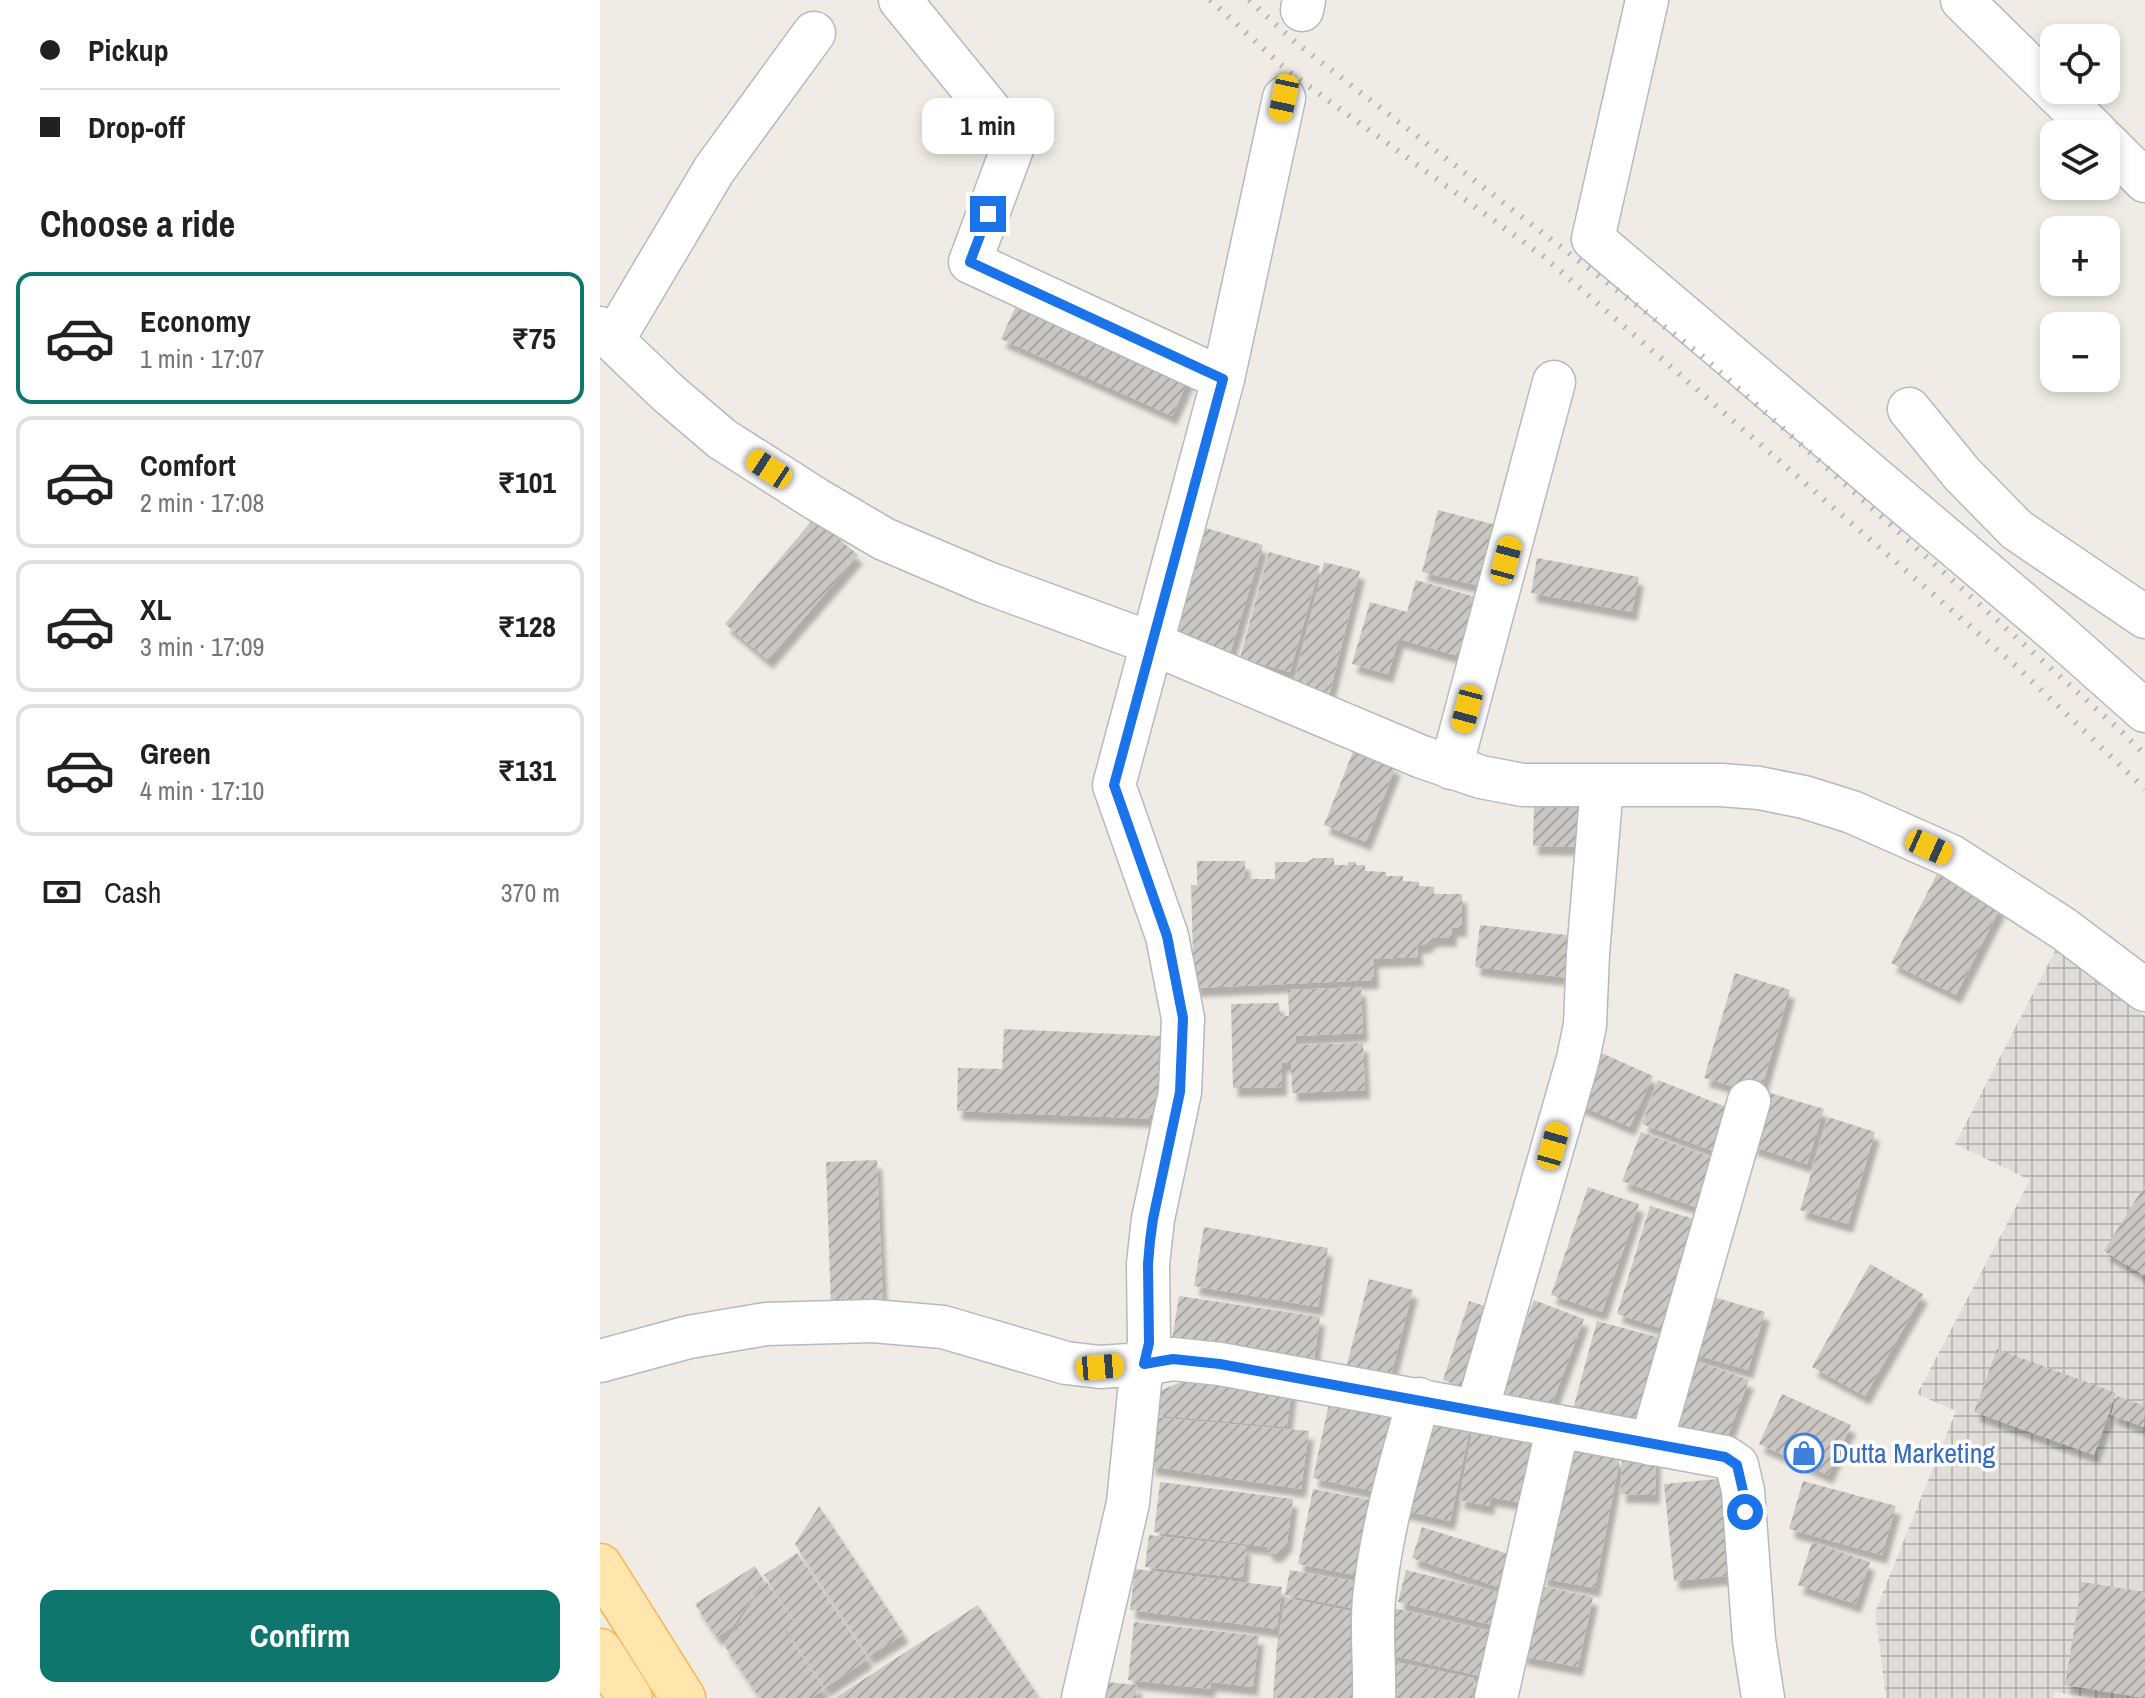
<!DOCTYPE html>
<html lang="en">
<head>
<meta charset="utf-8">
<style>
	:root { --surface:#fff; --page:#f6f6f6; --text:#202124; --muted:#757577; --line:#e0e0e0; --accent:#0f766e }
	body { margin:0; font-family:"Archivo Narrow",sans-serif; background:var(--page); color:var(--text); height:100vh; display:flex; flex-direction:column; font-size:30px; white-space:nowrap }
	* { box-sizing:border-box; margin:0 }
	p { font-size:26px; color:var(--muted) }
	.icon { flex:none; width:44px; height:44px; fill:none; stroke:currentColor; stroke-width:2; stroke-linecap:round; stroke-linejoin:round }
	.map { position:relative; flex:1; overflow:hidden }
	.panel { display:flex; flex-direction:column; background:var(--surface); width:600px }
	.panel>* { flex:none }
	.guide { display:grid; align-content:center; height:176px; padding:0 40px; background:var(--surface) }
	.buttons { position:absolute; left:1440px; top:24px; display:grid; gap:16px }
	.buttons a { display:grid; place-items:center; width:80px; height:80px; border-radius:16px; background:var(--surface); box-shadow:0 4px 12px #0003; font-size:40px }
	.end { position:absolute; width:36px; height:36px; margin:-18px; border:10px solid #1a73e8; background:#fff; box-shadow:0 0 0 4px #fff }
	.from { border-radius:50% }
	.bubble { position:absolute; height:56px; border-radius:16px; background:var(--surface); box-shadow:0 4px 12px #0003; font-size:26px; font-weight:700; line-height:56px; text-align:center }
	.car { position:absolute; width:24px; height:48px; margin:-24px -12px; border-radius:10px; box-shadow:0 0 6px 2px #0007; background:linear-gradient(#f5c518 24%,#345 0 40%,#f5c518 0 76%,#345 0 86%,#f5c518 0) }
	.guide b { display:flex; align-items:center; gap:28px; height:76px; font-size:30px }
	.guide b+b { border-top:2px solid var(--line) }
	.guide i { width:20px; height:20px; background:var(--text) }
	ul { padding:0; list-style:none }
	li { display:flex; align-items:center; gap:24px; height:132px; margin:0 16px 12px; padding:0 24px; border:4px solid var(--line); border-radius:16px }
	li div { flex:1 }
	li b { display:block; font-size:30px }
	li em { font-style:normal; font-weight:700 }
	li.current { border-color:var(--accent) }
	li>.icon { width:72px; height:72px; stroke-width:1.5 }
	h2 { padding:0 40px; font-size:36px; line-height:96px }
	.pay { display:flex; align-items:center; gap:20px; height:88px; padding:0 40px; font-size:30px }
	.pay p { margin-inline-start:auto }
	.primary-button { display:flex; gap:16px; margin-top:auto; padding:16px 40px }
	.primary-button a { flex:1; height:92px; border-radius:16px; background:var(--accent); color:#fff; font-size:32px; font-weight:700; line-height:92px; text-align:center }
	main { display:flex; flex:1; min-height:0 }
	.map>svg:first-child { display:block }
	.industrial { fill:url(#industrial-grid) }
	.building { fill:url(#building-hatch); filter:url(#shadow) }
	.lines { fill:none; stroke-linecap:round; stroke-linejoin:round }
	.minor-casing { stroke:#b6b9bd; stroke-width:45 }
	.major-casing { stroke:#fab455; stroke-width:47 }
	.minor { stroke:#fff; stroke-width:42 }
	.major { stroke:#ffe6ac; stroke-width:44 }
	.rail { stroke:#b4b5b6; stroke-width:6; stroke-dasharray:2 10; stroke-linecap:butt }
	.route { stroke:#1a73e8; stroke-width:10 }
	.labels { text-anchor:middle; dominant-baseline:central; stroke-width:7; stroke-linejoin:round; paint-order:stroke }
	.shop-label { font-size:28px; fill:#366cbe; stroke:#fff; text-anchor:start }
</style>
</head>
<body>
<main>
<section class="panel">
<div class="guide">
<b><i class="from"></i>Pickup</b>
<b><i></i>Drop-off</b>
</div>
<h2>Choose a ride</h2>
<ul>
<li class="current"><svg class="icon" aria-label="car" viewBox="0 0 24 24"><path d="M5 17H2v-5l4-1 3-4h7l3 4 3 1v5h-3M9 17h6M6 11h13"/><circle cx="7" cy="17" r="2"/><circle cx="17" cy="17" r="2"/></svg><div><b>Economy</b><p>1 min · 17:07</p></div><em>₹75</em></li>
<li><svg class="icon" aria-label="car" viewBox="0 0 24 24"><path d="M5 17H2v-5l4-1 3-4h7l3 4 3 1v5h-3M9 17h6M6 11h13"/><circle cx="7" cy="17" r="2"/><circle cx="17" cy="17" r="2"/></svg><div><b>Comfort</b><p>2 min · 17:08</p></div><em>₹101</em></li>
<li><svg class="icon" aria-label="car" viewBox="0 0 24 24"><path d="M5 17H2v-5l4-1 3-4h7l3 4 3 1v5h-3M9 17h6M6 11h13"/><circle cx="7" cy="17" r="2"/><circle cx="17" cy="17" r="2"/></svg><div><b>XL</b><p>3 min · 17:09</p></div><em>₹128</em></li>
<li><svg class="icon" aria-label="car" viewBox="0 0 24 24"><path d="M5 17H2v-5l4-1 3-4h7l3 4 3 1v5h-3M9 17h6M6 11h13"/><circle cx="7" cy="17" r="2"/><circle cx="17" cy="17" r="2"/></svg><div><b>Green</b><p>4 min · 17:10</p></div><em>₹131</em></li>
</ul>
<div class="pay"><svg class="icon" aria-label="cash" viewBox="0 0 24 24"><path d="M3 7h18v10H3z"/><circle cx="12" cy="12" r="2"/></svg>Cash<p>370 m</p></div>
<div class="primary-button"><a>Confirm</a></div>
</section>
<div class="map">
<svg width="1545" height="1698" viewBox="0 0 1545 1698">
	<defs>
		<pattern id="industrial-grid" width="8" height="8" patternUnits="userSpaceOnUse" patternTransform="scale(2)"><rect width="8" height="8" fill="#e1deda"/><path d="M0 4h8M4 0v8" fill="none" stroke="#bab8b5"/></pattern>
		<pattern id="building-hatch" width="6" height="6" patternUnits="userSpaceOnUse" patternTransform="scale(2)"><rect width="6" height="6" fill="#cbc7c2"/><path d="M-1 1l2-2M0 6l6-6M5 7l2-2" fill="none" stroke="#a8a5a1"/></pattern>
		<filter id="shadow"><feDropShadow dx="5" dy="9" stdDeviation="2" flood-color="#0004"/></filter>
	</defs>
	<rect width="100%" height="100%" fill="#f0ece5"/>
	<!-- industrial -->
	<path class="industrial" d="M1457,947L1545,1016V1698H1492L1455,1692L1453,1698H1286L1275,1612L1356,1411L1317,1394L1430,1180L1355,1144Z"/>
	<!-- building -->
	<path class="building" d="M420,297L591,374L572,416L401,339Z
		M838,510L900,526L884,587L822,572Z
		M214,518L258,555L168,660L125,624Z
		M606,528L663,545L629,657L573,640Z
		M669,552L720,566L690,672L640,658Z
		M937,558L1039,577L1032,612L931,593Z
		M724,562L760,571L729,696L693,687Z
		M816,580L879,598L862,657L799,639L788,674L752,664L770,602L807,612Z
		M754,749L796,766L766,842L724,825Z
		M934,803L992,804L991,847L933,846Z
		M714,858H734V865H748V862H756V865H765V871L786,872V876H803V881L819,882V886L834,887V894H862V928H852V938H832L826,944L817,945L818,957L773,959L774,980L594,988L591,885H597V861H645V879H675V862H707Z
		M1337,874L1401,906L1356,995L1291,963Z
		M880,925L983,937L978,979L875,967Z
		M1135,973L1190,990L1160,1094L1104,1078Z
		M761,987L763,1033L696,1036V1045L763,1043L765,1090L692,1093L691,1063H682V1087L633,1088L631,1004L679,1003L680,1016H689L688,990Z
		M404,1029L563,1036L559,1119L357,1111L358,1068L402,1069Z
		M995,1050L1053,1076L1030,1127L972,1102Z
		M1058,1080L1134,1110L1118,1153L1042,1124Z
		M1167,1092L1224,1109L1207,1164L1151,1146Z
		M1228,1117L1275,1132L1248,1224L1200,1210Z
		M1041,1132L1116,1159L1098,1208L1022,1181Z
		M277,1160L283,1305L231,1307L226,1162Z
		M1545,1185V1276L1504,1251Z
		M988,1187L1039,1204L1002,1312L951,1295Z
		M1050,1206L1098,1220L1064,1329L1017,1314Z
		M604,1227L728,1248L718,1307L594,1286Z
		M1270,1264L1323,1294L1265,1396L1212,1367Z
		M769,1279L813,1290L790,1379L746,1368Z
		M1103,1294L1165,1312L1148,1370L1086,1352Z
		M579,1296L720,1317L713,1367L571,1346Z
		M934,1300L984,1319L950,1409L900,1391Z
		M869,1301L900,1311L874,1390L843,1380Z
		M997,1321L1068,1340L1044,1428L973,1409Z
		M1397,1349L1516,1393L1494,1455L1374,1412Z
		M1085,1357L1149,1380L1124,1445L1061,1430Z
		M581,1382L692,1387L687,1427L555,1415L557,1392Z
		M1182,1394L1251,1425L1228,1475L1159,1444Z
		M1517,1396L1545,1406L1544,1427L1511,1415Z
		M730,1398L799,1412L782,1493L713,1478Z
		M824,1412L871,1423L850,1521L802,1510Z
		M553,1417L709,1431L701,1489L550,1466Z
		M875,1419L943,1433L928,1504L891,1497L889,1506L859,1500Z
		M965,1447L1020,1458L995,1588L941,1578Z
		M1022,1455L1056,1456L1055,1495L1021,1494Z
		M1128,1478L1137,1575L1074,1581L1064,1484Z
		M1203,1481L1296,1506L1282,1555L1189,1529Z
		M560,1482L693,1499L687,1543L676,1554L667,1552L668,1547L554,1532Z
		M713,1489L780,1502L765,1577L698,1564Z
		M219,1506L304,1634L269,1656L195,1544Z
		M822,1527L918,1557L907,1590L812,1558Z
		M549,1535L646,1546L643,1578L545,1567Z
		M1212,1542L1270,1562L1256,1604L1198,1585Z
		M197,1553L268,1659L225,1688L187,1630L185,1631L224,1690L211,1698H160L124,1645L166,1581L196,1626L197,1625L164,1575Z
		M155,1566L164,1581L132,1627L117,1637L95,1604Z
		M535,1569L682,1587L677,1629L530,1610Z
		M690,1570L763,1583L758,1609L685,1595Z
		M806,1570L905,1594L896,1626L798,1602Z
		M1482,1582L1545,1592V1698L1465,1685Z
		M935,1585L993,1597L978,1667L921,1656Z
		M686,1598L765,1614L764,1698H673L677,1645Z
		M378,1605L438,1696L435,1698H235Z
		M794,1608L899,1634L888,1678L783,1653Z
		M534,1622L659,1636L653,1687L611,1682L610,1689L528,1680Z
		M795,1662L874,1678L872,1698H788Z
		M507,1682L537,1685L536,1698H506Z"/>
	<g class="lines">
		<!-- minor casing -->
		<g class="minor-casing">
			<path id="minor" d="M300,0L415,141L370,262L623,379
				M1047,0L993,239L1456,632L1545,711
				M1362,0L1498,134
				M702,10L704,0
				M1506,142L1545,181
				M0,328L68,393L122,439L216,499L284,539L385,582L551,643L822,757L881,777L923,785H1121L1159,788L1204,797L1252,812L1351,856L1464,929L1545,990
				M13,340L114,170L214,33
				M1309,409L1362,474L1417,530L1545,617
				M851,768L954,382
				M0,1361L89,1337L166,1324L273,1321L343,1327L466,1363L500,1367L544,1364L573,1359L620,1364L1125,1457L1137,1465L1143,1491L1154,1640L1163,1698
				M877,1410L978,1059L985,1025L988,954L1002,786
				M1051,1444L1149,1101
				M483,1698L528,1503L540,1383L549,1343L548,1264L553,1219L580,1092L583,1018L567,936L514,785L623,379L684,98
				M774,1698C775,1665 771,1632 774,1599C781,1530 800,1465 819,1399
				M896,1698L958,1426"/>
		</g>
		<!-- major casing -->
		<g class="major-casing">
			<path id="major" d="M0,1566L83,1698
				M0,1651L30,1698"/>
		</g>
		<!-- minor -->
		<use href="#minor" class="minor"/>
		<!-- major -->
		<use href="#major" class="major"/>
		<!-- rail -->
		<path class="rail" d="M610,0L689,72L943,256L1416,666L1545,789
			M649,0L695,42L1101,355L1523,733L1545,755"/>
	</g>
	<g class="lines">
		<!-- route -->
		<path class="route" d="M388,214L370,262L623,379L514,785L567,936L583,1018L580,1092L553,1219L550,1241L548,1264L549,1343L544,1364L573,1359L620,1364L1125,1457L1137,1465L1143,1491L1145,1512"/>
	</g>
	<!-- icons -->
	<defs>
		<g id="shop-ring" transform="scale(2)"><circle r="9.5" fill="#fff" stroke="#3f7fe0" stroke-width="1.5"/><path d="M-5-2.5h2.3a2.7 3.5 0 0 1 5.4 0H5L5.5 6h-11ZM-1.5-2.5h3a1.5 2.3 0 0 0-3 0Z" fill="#3f7fe0"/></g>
	</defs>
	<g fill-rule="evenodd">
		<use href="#shop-ring" x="1204" y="1453"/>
	</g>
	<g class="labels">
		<!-- shop labels -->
		<g class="shop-label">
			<text x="1232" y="1453">Dutta Marketing</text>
		</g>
	</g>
</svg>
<div class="buttons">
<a><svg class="icon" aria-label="locate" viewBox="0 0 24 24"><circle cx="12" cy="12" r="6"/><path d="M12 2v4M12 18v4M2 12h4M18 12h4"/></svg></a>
<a><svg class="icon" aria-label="layers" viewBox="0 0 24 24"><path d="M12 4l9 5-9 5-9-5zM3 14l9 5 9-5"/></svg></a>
<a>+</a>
<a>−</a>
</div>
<i class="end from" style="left:1145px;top:1512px"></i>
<i class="end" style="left:388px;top:214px"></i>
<div class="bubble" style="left:322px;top:98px;width:132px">1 min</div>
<i class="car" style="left:684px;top:98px;rotate:192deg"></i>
<i class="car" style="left:169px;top:469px;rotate:303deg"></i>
<i class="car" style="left:906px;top:560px;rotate:15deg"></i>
<i class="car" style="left:867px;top:709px;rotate:195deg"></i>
<i class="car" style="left:1329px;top:847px;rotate:114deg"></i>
<i class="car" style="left:953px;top:1146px;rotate:16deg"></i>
<i class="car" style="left:500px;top:1367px;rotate:85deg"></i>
</div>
</main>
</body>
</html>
